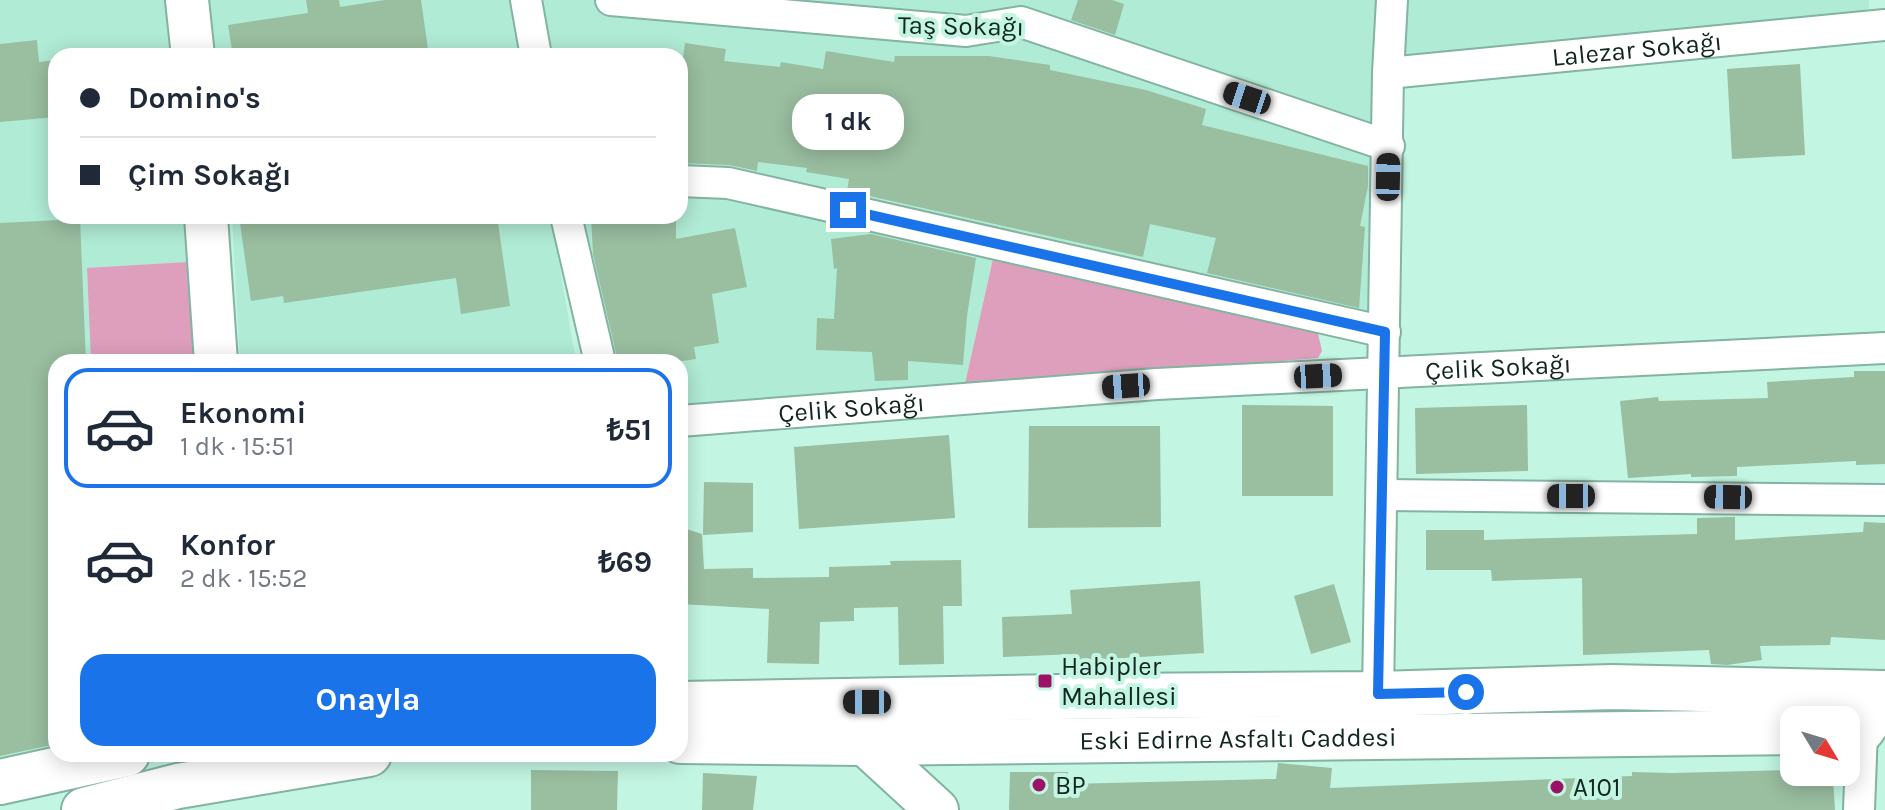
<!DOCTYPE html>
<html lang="tr">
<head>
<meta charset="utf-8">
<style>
	:root { --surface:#fff; --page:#f6f6f7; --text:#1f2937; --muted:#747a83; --line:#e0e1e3; --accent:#1a73e8 }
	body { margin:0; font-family:Karla,sans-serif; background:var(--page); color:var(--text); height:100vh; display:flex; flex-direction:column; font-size:30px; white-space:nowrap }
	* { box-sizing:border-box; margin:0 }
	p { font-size:26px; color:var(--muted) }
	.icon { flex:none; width:44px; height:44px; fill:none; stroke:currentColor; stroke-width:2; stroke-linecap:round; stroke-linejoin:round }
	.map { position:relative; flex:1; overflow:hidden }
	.details { position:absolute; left:48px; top:354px; width:640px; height:408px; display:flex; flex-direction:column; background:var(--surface); border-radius:24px; box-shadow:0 4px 20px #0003 }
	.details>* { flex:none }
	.guide { position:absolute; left:48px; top:48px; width:640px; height:176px; border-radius:24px; box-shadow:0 4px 20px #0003; display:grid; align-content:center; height:176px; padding:0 32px; background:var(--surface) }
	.needle { width:52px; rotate:128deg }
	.tools { position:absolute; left:1780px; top:706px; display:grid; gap:16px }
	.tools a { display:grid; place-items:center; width:80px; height:80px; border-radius:16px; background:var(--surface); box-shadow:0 4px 20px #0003; font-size:40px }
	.end { position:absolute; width:36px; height:36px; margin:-18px; border:10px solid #1a73e8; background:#fff; box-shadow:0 0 0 4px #fff }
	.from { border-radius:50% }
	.bubble { position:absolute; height:56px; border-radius:24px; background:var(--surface); box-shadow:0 4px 20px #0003; font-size:26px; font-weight:700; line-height:56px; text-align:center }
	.car { position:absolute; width:24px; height:48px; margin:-24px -12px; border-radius:10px; box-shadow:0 0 6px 2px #0007; background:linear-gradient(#222 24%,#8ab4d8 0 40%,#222 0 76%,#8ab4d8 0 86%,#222 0) }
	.guide b { display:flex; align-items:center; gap:28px; height:76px; font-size:30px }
	.guide b+b { border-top:2px solid var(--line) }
	.guide i { width:20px; height:20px; background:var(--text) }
	ul { padding:14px 0 0; list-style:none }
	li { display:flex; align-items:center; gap:24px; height:120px; margin:0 16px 12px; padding:0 16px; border:4px solid transparent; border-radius:24px }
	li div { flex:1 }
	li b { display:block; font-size:30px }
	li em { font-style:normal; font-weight:700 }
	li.current { border-color:var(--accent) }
	li>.icon { width:72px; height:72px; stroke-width:1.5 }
	.cta { display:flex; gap:16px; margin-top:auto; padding:16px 32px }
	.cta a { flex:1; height:92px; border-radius:24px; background:var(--accent); color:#fff; font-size:32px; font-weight:700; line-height:92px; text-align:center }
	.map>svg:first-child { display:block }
	.built { fill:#b0ebd5 }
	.green { fill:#de9fbc }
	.building { fill:#9abea0 }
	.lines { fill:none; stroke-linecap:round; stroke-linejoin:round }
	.street-casing { stroke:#83b3a1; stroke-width:34 }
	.secondary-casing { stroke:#83b3a1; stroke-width:46 }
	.primary-casing { stroke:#83b3a1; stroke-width:48 }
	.street { stroke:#fff; stroke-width:30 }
	.secondary { stroke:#fff; stroke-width:42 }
	.primary { stroke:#fff; stroke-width:44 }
	.route { stroke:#1a73e8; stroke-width:10 }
	.poi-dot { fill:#9a1366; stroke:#c2f5e2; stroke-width:3 }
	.labels { text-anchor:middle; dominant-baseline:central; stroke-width:8; stroke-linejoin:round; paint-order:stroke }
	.street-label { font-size:26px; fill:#132720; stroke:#c2f5e2 }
	.poi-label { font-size:26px; fill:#132720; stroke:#c2f5e2; text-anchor:start }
</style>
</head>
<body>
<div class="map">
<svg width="1885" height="810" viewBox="0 0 1885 810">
	<rect width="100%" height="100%" fill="#c2f5e2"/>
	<!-- built -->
	<path class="built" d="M0,0H1869L1868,29L1392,76L1383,336L996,246L964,388L680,413V362H605L572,216H680V56H56V216H187V262L87,269L91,362H56V748L0,767Z
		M232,216H551L576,362H240Z"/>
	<!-- green -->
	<path class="green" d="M993,259L1316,325L1322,351L1318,358L964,388Z
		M187,262L195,362H91L87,268Z"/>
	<!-- building -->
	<path class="building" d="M306,0H339L340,7L385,0H421L429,56H233L228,25L308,13Z
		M1078,0H1112L1124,4L1115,35L1071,20Z
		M37,40L39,62L56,60V117L0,122V44Z
		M685,43L726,49L724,61L780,67L781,62L823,69L826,51L894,62L895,56H989L1050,65V70L1146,90L1206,109L1202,125L1368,166V186L1360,226L1365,227L1359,308L1207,273L1216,238L1150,224L1143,257L847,191L849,179L806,172L807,168L758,162L757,171L729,165L680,163V78Z
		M1800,64L1805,155L1732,159L1727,69Z
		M239,216H497L510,306L461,314L456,278L284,303L283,296L251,301Z
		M591,216H676V239L735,228L747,287L712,294L719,343L694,347L696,359L675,362H618L593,254Z
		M80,219L86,362H56V744L0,756V223Z
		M871,234L976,258L967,316L963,365L908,361V380L875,381L872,352L816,350L817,318L834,319L837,268L834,269L831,239Z
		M1854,371H1885V464L1856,465V461L1737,467V476L1691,477V474L1628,478L1620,401L1658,397L1659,401L1768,398L1767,382L1854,377Z
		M1242,405L1333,406V496H1242Z
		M1527,405L1528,471L1416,474L1415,408Z
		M1029,426H1160L1161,527L1028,528Z
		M949,435L955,518L799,529L794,447Z
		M704,482L753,483V532L703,535Z
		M1735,517V540L1863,532L1864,522L1885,523V640L1831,637L1830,645L1760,646L1762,660L1727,665L1711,664L1709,650L1583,655L1582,578L1492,581L1491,570H1426V530H1484V540L1697,534V518Z
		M680,527L702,534L704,569L753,568V578L829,577V567L891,565L890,561L961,560L962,606H943L944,664L899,665L898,607L854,608V621L820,622L819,664L767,663L769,609L680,604Z
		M1200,581L1204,653L1075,661L1074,654L1003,657L1002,617L1072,614L1070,590Z
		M1334,584L1351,642L1311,654L1294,596Z
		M1278,763L1332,768L1330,788L1632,776V772L1672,773L1794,770L1801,772V780L1833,779L1835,810H1009L1010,772H1068V784L1276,779Z
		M531,770L618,771L617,810H531Z
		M703,773L757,776L753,810H702Z"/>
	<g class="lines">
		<!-- street casing -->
		<g class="street-casing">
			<g id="street">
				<path d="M526,0L536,56"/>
				<path d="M611,0L966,31L1021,22L1389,146"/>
				<path id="s1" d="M1388,73L1885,25"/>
				<path d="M680,181L728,183L1385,332"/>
				<path d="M566,216L600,362"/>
				<path id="s2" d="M680,421L1157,384L1885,348"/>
				<path d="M1383,495L1885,500"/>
				<path d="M1378,694L1388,73L1392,0"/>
				<path d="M1859,810L1862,730"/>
			</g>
		</g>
		<!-- secondary casing -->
		<g class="secondary-casing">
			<path id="secondary" d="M187,0L193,56
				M206,216L216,362
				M864,743L937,810"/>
		</g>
		<!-- primary casing -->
		<g class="primary-casing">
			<g id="primary">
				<path d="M680,704L1115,696L1378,694L1612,687L1885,693"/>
				<path d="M1862,730L1885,697"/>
				<path id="s3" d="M680,741L864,743L1794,732"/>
				<path d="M0,782L127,754"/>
				<path d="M84,810L178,786L369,754"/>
			</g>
		</g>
		<!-- street -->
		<use href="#street" class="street"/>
		<!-- secondary -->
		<use href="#secondary" class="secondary"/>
		<!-- primary -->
		<use href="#primary" class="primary"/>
	</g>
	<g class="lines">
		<!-- route -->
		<path class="route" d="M848,210L1385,332L1378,694L1466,692"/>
	</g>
	<!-- markers -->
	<g class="poi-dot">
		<rect x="1037" y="673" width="16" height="16" rx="4"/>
		<circle cx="1039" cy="785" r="8"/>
		<circle cx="1557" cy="787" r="8"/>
	</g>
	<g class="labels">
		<!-- street labels -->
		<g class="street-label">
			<text transform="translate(961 26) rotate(1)">Taş Sokağı</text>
			<text stroke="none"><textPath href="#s1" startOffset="250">Lalezar Sokağı</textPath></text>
			<text stroke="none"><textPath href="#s2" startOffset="820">Çelik Sokağı</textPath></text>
			<text stroke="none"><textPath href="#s2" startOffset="172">Çelik Sokağı</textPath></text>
			<text stroke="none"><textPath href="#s3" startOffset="558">Eski Edirne Asfaltı Caddesi</textPath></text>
		</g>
		<!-- poi labels -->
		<g class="poi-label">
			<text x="1061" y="666">Habipler<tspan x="1061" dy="30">Mahallesi</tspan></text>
			<text x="1055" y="785">BP</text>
			<text x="1573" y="787">A101</text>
		</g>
	</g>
</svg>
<div class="tools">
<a><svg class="needle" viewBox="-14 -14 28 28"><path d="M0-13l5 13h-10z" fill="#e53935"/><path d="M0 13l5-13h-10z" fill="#747a83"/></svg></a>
</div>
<i class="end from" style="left:1466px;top:692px"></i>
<i class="end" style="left:848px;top:210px"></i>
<div class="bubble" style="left:792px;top:94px;width:112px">1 dk</div>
<i class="car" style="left:1247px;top:98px;rotate:288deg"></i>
<i class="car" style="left:1388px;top:177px;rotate:1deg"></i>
<i class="car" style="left:1318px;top:376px;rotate:87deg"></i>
<i class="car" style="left:1126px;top:386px;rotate:266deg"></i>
<i class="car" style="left:1571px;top:496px;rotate:270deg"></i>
<i class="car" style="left:1728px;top:497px;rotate:271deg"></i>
<i class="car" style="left:867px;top:702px;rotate:270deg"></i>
<div class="guide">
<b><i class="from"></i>Domino's</b>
<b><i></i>Çim Sokağı</b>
</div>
<section class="details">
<ul>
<li class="current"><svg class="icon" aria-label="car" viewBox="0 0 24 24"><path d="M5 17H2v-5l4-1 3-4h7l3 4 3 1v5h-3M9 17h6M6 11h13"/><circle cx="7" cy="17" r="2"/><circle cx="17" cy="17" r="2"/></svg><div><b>Ekonomi</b><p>1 dk · 15:51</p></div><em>₺51</em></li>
<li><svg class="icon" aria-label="car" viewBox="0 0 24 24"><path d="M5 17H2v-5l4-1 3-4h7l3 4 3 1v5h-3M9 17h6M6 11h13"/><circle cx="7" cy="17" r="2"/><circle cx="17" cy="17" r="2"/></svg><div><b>Konfor</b><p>2 dk · 15:52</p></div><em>₺69</em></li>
</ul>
<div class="cta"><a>Onayla</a></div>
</section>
</div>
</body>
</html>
